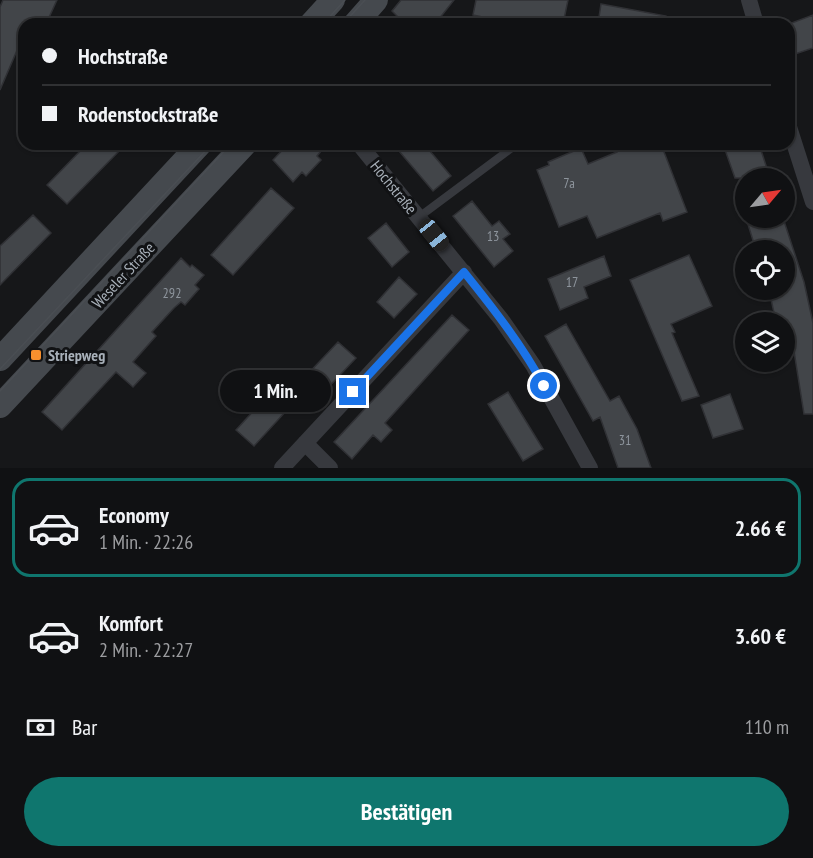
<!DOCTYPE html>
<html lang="de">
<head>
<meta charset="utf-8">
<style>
	:root { --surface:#101113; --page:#1e1f21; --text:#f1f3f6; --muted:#9c9da0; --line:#303133; --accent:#0f766e }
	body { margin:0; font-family:"PT Sans Narrow",sans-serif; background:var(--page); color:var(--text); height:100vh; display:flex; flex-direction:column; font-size:22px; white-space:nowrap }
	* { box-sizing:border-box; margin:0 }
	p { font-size:20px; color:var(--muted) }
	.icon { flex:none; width:33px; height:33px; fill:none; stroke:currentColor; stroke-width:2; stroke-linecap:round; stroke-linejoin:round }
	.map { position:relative; height:468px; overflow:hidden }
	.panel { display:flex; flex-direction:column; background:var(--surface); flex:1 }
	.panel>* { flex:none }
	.top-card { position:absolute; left:18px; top:18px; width:777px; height:132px; border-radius:18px; box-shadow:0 2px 4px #0004,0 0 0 2px var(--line); display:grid; align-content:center; height:132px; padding:0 24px; background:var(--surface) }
	.needle { width:39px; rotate:61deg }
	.buttons { position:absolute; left:735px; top:168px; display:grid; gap:12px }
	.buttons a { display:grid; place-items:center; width:60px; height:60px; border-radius:50%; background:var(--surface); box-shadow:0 2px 4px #0004,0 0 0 2px var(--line); font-size:30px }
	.end { position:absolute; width:27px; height:27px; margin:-14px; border:8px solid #1a73e8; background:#fff; box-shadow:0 0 0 3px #fff }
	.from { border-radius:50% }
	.bubble { position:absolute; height:42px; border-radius:21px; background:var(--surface); box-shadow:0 2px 4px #0004,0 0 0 2px var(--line); font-size:20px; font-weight:700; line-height:42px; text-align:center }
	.car { position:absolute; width:18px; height:36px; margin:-18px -9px; border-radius:8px; box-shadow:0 0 4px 2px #0007; background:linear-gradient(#222 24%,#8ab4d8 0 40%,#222 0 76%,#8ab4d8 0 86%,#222 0) }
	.top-card b { display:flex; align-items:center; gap:21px; height:57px; font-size:22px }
	.top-card b+b { border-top:2px solid var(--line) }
	.top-card i { width:15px; height:15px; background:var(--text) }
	ul { padding:10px 0 0; list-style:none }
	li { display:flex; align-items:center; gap:18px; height:99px; margin:0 12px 9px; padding:0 12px; border:3px solid transparent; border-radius:18px }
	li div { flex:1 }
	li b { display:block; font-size:22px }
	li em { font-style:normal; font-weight:700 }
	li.on { border-color:var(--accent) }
	li>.icon { width:54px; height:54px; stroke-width:1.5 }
	.pay { display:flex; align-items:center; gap:15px; height:66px; padding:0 24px; font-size:22px }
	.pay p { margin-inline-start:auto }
	.button { display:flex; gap:12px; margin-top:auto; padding:12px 24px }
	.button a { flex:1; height:69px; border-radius:36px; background:var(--accent); color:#fff; font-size:24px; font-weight:700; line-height:69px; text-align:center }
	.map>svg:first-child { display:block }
	.building { fill:#424549; stroke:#303135; stroke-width:1.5 }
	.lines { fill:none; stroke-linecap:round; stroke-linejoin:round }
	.lane { stroke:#37393e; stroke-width:8 }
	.street { stroke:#37393e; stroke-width:16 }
	.secondary { stroke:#45494e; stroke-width:24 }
	.tram { stroke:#4a4e53; stroke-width:1.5 }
	.route { stroke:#1a73e8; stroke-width:8 }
	.poi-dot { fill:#f8902e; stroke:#111214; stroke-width:2 }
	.labels { text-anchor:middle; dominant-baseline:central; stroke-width:6; stroke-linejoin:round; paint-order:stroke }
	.number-label { font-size:14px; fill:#8e959d }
	.street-label { font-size:16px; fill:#a8b0b9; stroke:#111214 }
	.poi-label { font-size:16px; font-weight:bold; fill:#a8b0b9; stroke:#111214; text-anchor:start }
</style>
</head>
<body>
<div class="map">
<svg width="813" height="468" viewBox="0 0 813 468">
	<rect width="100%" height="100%" fill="#161719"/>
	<!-- building -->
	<path class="building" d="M3,0H57L46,24H24V34L0,90V7Z
		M401,0H454L435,24H405L392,11Z
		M476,0H568L563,24H516L473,15Z
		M601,4L666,16L665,24H598Z
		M813,15V48L789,56V24Z
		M87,144H126L67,204L47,185Z
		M288,144H327L317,156L321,160L306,176L302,172L293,182L273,160Z
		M393,144H424L451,176L433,191Z
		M614,144H661L687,212L663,221L660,213L597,238L587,216L559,227L537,170L549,165L548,162L581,148L588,164L617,152Z
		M723,144H759L770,178H735Z
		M271,188L294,208L233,275L211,255Z
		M472,201L492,226L499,221L510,234L503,239L513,251L494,267L453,216Z
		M33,215L51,233L0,285V246Z
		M746,218H783L804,282L813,323V414H804L793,345L784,347V322H776L769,290H784V250H756Z
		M386,223L409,252L392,267L368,238Z
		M689,255L712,306L671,324L675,332L672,333L699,396L682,401L630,280Z
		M604,256L611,276L584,287L588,298L560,310L548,279Z
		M181,258L190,267L192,265L204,275L195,285L199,289L185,305L181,302L174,308L152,332L156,336L133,362L146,373L133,387L116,372L62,430L42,412Z
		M399,277L417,294L394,318L377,302Z
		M452,315L469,330L385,423L392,430L381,442L373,435L352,459L334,442Z
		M566,324L610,401L619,396L637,429L651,468H618L600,417L593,421L545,336Z
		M338,342L356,358L322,394L304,378Z
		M280,382L298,398L254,446L236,430Z
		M508,392L543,449L523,461L488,404Z
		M730,394L743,429L713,438L701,405Z"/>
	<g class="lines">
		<!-- lane -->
		<path class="lane" d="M175,144L188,156
			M419,217L517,144"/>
		<!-- street -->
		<path class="street" d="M749,0L756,24
			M789,127L813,202
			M359,144L501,319L533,365L590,468
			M305,443L330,468
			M282,468L464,272"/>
		<!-- secondary -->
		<path class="secondary" d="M311,24L333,0
			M355,24L376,0
			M0,359L200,144
			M0,406L245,144"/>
		<!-- tram -->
		<path class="tram" d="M323,24L345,0
			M343,24L365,0
			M0,369L212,144
			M0,391L231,144"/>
	</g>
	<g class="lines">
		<!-- route -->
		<path class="route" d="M353,392L464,272C493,308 522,345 544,386"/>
	</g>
	<!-- markers -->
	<rect class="poi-dot" x="30" y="349" width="12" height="12" rx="3"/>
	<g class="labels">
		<!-- number labels -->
		<g class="number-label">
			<text x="569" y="183">7a</text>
			<text x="493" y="236">13</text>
			<text x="572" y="282">17</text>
			<text x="172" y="293">292</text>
			<text x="625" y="440">31</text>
		</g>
		<!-- street labels -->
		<g class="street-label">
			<text transform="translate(394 187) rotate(51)">Hochstraße</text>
			<text transform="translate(123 275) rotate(-47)">Weseler Straße</text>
		</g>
		<!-- poi labels -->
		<g class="poi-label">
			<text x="48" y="355">Striepweg</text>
		</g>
	</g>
</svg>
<div class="buttons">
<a><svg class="needle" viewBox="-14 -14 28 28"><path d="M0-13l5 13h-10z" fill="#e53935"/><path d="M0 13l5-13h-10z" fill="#9c9da0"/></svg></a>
<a><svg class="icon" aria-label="locate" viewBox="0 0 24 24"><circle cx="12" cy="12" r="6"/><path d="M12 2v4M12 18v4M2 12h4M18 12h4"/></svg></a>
<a><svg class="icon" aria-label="layers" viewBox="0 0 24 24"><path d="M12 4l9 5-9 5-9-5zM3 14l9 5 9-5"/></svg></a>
</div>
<i class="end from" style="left:544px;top:386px"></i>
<i class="end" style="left:353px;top:392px"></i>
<div class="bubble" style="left:220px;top:370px;width:111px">1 Min.</div>
<i class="car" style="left:434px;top:235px;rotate:141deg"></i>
<div class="top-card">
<b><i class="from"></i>Hochstraße</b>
<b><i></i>Rodenstockstraße</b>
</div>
</div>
<section class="panel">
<ul>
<li class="on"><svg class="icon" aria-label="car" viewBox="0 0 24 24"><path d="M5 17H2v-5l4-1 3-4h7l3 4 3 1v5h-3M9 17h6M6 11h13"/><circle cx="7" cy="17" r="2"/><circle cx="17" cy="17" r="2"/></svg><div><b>Economy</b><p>1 Min. · 22:26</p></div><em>2.66 €</em></li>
<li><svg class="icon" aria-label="car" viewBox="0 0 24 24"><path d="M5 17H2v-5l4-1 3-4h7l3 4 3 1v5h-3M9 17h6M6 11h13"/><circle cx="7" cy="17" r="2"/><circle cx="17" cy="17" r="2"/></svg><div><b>Komfort</b><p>2 Min. · 22:27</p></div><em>3.60 €</em></li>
</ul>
<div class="pay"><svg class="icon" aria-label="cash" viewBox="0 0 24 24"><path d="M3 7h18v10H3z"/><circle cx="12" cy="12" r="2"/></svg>Bar<p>110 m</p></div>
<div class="button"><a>Bestätigen</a></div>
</section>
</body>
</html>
